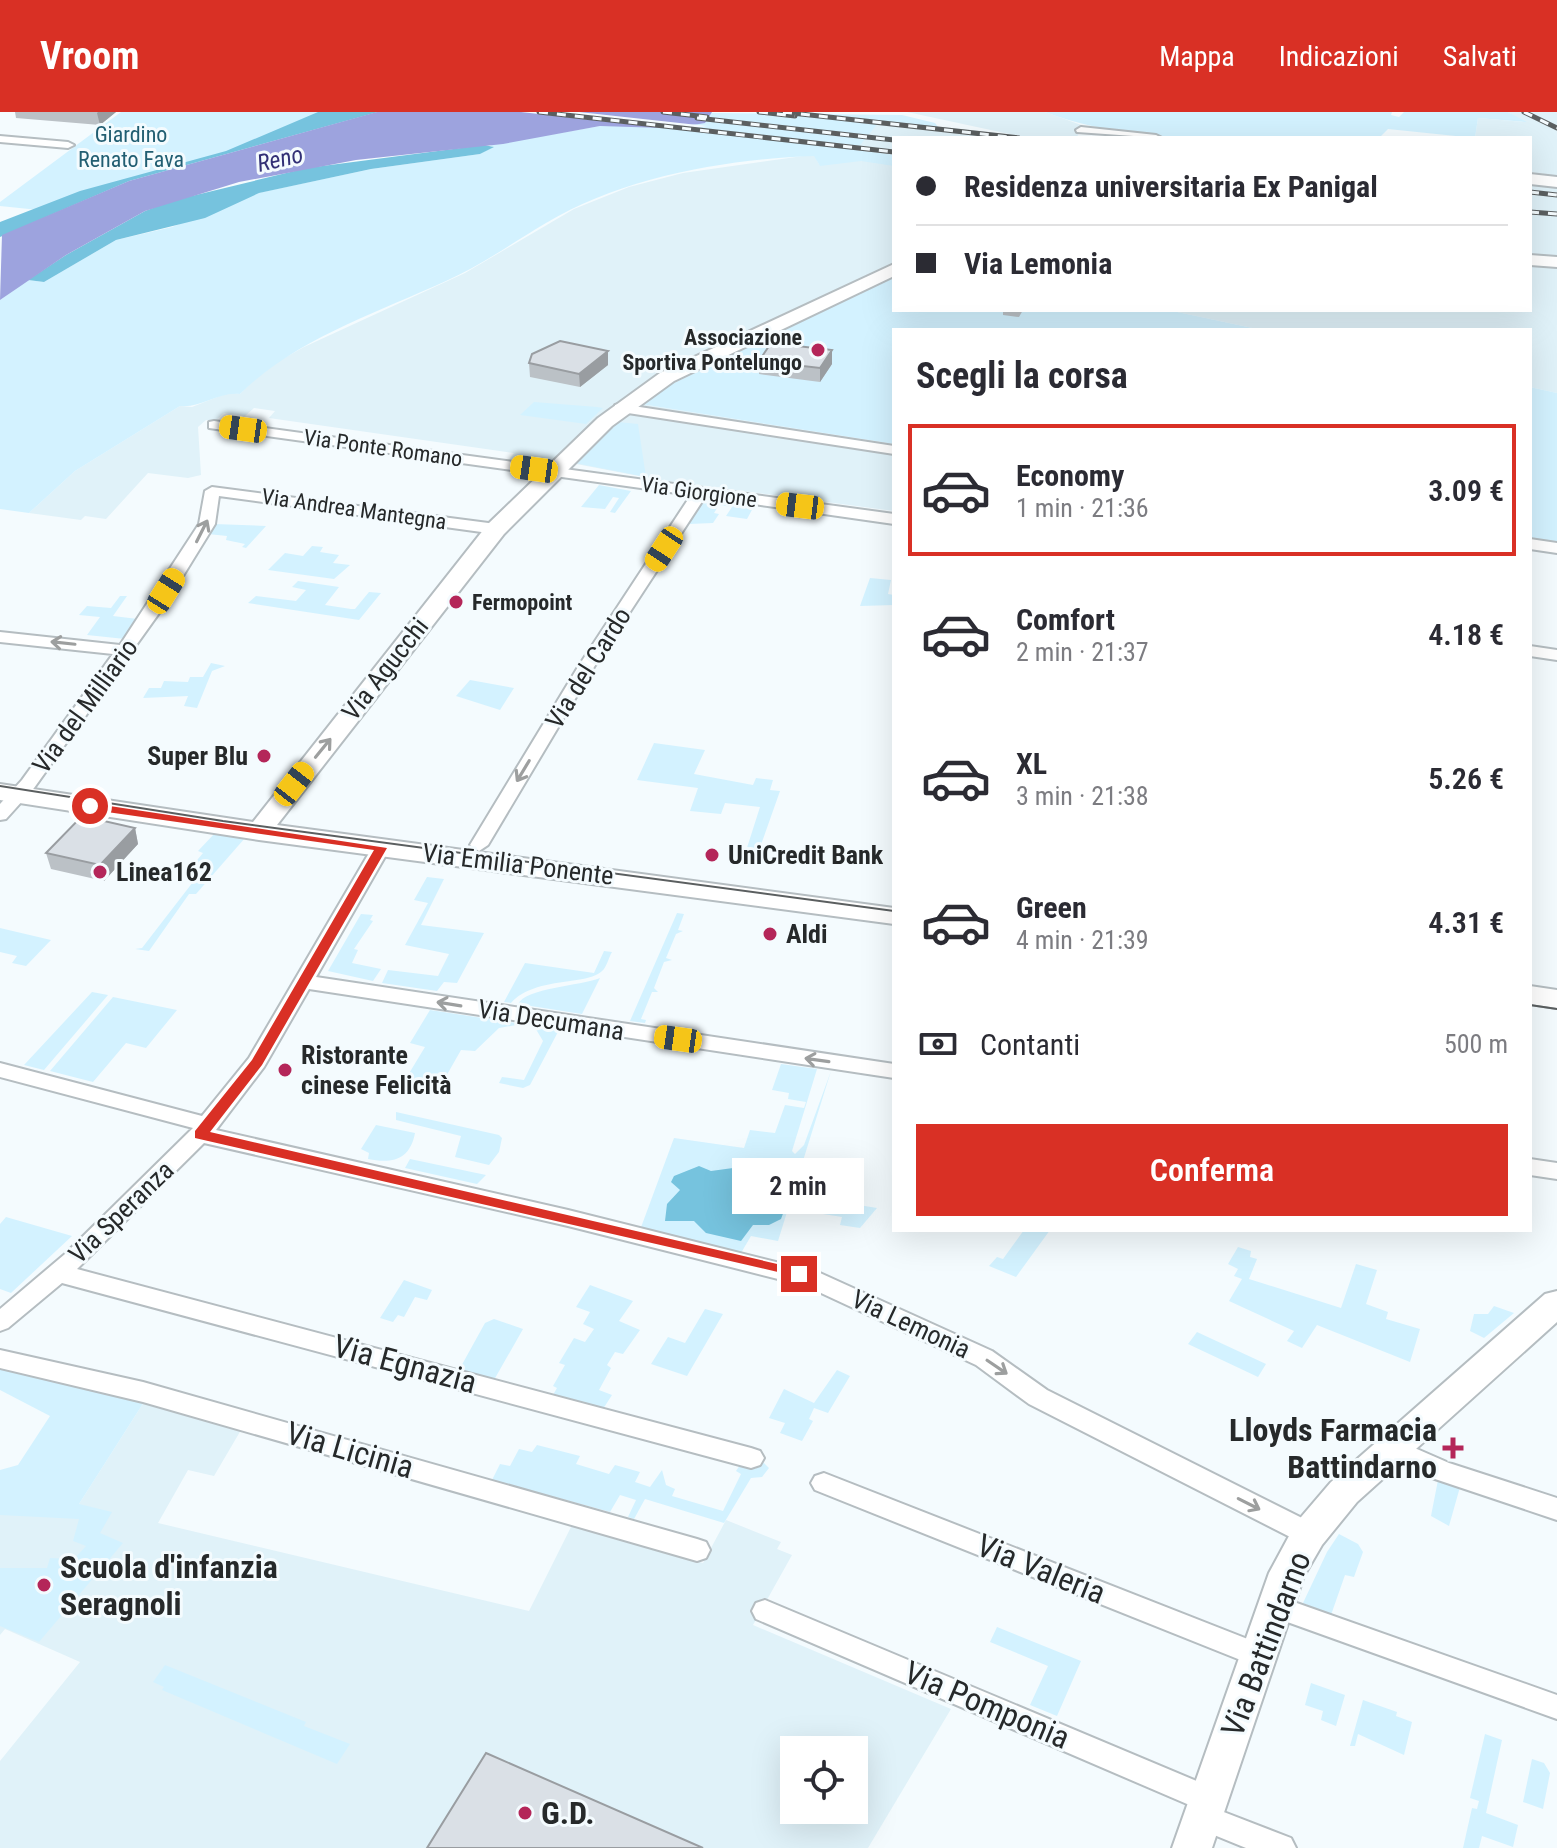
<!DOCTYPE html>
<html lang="it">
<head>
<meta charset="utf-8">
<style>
	:root { --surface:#fff; --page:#f7f7f7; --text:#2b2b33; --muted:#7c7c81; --line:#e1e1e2; --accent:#d93025 }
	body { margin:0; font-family:"Roboto Condensed",sans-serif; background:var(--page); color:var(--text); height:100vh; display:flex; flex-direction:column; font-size:30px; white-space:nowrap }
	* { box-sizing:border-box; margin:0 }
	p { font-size:26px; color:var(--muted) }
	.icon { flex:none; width:44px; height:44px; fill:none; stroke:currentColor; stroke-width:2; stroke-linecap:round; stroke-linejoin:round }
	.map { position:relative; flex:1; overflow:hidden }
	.drawer { position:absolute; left:892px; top:216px; width:640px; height:904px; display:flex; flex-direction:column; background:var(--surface); border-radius:0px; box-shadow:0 8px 32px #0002 }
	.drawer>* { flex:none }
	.top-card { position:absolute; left:892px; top:24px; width:640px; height:176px; border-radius:0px; box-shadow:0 8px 32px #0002; display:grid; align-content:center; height:176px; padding:0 24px; background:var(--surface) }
	.fabs { position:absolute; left:780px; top:1624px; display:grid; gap:16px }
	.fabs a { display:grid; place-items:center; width:88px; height:88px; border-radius:0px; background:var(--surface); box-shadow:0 8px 32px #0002; font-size:40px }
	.end { position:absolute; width:36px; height:36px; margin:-18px; border:10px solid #d93025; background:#fff; box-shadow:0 0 0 4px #fff }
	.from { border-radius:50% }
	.bubble { position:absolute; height:56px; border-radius:0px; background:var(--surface); box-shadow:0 8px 32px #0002; font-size:26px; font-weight:600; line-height:56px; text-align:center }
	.car { position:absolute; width:24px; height:48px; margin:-24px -12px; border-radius:10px; box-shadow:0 0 6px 2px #0007; background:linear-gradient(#f5c518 24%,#345 0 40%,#f5c518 0 76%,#345 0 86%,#f5c518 0) }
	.top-card b { display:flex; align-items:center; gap:28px; height:76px; font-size:30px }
	.top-card b+b { border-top:2px solid var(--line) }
	.top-card i { width:20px; height:20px; background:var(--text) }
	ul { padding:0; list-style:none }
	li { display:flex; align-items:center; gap:24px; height:132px; margin:0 16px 12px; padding:0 8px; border:4px solid transparent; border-radius:0px }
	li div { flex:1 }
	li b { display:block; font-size:30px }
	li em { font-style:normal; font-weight:600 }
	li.selected { border-color:var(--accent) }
	li>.icon { width:72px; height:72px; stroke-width:1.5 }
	h2 { padding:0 24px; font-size:36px; line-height:96px }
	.pay { display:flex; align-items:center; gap:20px; height:88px; padding:0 24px; font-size:30px }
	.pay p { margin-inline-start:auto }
	.button { display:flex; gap:16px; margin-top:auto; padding:16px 24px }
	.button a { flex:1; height:92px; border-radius:0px; background:var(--accent); color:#fff; font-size:32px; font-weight:600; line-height:92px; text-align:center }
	header { display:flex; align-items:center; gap:48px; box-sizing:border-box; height:112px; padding:0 40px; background:var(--accent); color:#fff }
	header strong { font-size:38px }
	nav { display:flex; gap:44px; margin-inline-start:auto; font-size:28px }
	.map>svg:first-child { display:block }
	.built { fill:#e0f2f9; fill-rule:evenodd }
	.green { fill:#d3f2ff }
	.forest { fill:#76c3de }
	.water { fill:#9da3de }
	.pier { fill:#f4fbfe }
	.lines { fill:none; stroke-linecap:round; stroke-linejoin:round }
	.street-casing { stroke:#b5bdc1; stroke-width:4 }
	.secondary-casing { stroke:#b5bdc1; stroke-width:4 }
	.street { fill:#fff; fill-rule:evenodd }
	.secondary { fill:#fff; fill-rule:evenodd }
	.tram { stroke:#5b5f60; stroke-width:2 }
	.rail-casing { stroke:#5b5f60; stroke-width:5 }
	.rail { stroke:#f4fbfe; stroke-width:3; stroke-dasharray:9; stroke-linecap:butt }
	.wall { fill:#bbc1c6 }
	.shaded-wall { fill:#999da1 }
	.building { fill:#dae0e6; stroke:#999da1; stroke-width:2 }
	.oneway { stroke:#9d9f9f }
	.route { fill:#d93025 }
	.poi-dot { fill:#b42659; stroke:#f4fbfe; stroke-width:3 }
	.labels { text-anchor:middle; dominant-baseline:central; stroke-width:6; stroke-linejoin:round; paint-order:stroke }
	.far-park-label { font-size:22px; fill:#215e72; stroke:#f4fbfe }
	.far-poi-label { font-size:22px; font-weight:bold; fill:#26292a; stroke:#f4fbfe; text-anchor:end }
	.far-street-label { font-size:22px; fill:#26292a; stroke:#f4fbfe }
	.far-water-label { font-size:24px; font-style:italic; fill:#323076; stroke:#f4fbfe }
	.street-label { font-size:26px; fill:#26292a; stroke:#f4fbfe }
	.poi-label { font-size:26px; font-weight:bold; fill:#26292a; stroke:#f4fbfe; text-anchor:start }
	.near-street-label { font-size:32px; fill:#26292a; stroke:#f4fbfe }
	.near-poi-label { font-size:32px; font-weight:bold; fill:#26292a; stroke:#f4fbfe; text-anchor:start }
</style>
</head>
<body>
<header>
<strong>Vroom</strong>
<nav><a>Mappa</a><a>Indicazioni</a><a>Salvati</a></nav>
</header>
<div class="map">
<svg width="1557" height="1736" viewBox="0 0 1557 1736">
	<rect width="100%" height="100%" fill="#f4fbfe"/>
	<!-- built -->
	<path class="built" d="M801,0L1014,23L907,0H1045L1084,14L1076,26H894V165L670,273L641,292L894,332V399L660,368L550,347L541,353L508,349L514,341L269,306L275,299L254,296L245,304L224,301L215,309L206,308L198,315L201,363L188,366L148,361L106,407L85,404L81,408L29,401L75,359L180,294L192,295L230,280L240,282L263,258L304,235L465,161L574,97L629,75L683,61L803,44H815L820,54Z
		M1508,0H1557V64L1530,60V26H1475L1478,6L1524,10Z
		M1530,70L1557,73V281L1530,275V218H1262L1168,198H1530Z
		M144,1290L241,1318L214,1364L188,1358L158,1411L529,1499L573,1411L703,1451L726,1408L781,1430L777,1437L792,1443L753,1513L951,1597L868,1736H0V1649L80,1550L5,1517L0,1523V1369L79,1392ZM794,1638H854V1698H794Z"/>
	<!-- green -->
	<path class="green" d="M121,0H378L271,30L58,100L0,94V90Z
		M628,0L902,3L935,11L938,15L880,9L856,38L894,43V54L861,49L820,54L814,44C726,47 623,65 546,111C512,131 482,153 446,169C376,201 296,227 240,282C219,279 202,296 180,294L75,359L29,401L0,397V188L28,168L44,170L116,128L172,115L258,81L371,57L480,42L493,35L490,33L600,14Z
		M1045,0H1392L1391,3L1399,5L1404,0H1508L1527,10L1478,6L1475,26L1388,17L1379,26C1270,26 1149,39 1045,0Z
		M894,165V198H1168L1262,218H894V332L641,292L670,273Z
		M1530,275L1557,281V433L1530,428Z
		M534,290L597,295L603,296L586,312L520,303Z
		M618,310L638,312L646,365L575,351Z
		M599,373L631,379L615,401L610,400L619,386L613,385L605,397L581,395Z
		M704,389L753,396L747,407L726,404L732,395L719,393L714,401L719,402L713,411L689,412Z
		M214,412L266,414L246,436L242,435L245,432L226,428L227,424L208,422Z
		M312,434L323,435L320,440L339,443L333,451L350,453L334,467L268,458L285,441L303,444Z
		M870,466L891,468L888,482L894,483V493L860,494Z
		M298,469L339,475L325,493L351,497H355L369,480L381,481L359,508L248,491L256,484L296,489L306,478L292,475Z
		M120,484H127L113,504L138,507L125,527L87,523L100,505L79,503L87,494L111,496Z
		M211,551L225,554L212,559L197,596L184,594L188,584L143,586L149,576H161L164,569L188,570L190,565H203Z
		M470,568L514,576L500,598L456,584Z
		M654,631L705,638L694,662L753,673L756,666L773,668L770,678L780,679L756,747L745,742L760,695L725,691L721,702L690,699L698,676L637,668Z
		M215,721L245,726L196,782H189L149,839L135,837L142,836L203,757L193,753L203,741L198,739Z
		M427,765L444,767L421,813L484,821L457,871L444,870L437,879L382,871L388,858L438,864L449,842L405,833L428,791L414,788Z
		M677,801L684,802L678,818L683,819L676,822L666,846L672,848L664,850L654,876L658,880H652L641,907L646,908L645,911L630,909Z
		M361,802L373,803L370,808L373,809L354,837L358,838L352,851L381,857L373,869L328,859Z
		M0,816L51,828L26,854L12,851L17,844L0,840Z
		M604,839L612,840C609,845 607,853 604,857C590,875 536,863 511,891L504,890L525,851L594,861Z
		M600,866L582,902L518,892C526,876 580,874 600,866Z
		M92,880L108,883L44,958L24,953Z
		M113,885L177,898L146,936L126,931L93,970L50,959Z
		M430,898L522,912L499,916L475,939L461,938L440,975L405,968L425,935L410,931Z
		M534,914L559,918L530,973L523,976L499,971L502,965L524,968L543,929Z
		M781,952L817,957L792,1039L795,1042L804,1033L831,959L778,1129L751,1124L741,1141L640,1118L674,1026L744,1036L750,1018L775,1021L785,993L804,996L806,990L788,987L789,981L772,978Z
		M396,1000L499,1023L502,1026L499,1040L489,1053L455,1045L461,1024L396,1008Z
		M376,1013L415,1021C410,1048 392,1052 368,1047L369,1041L361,1037Z
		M410,1047L486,1063L477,1072L405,1056Z
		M828,1088L877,1096L860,1116L840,1113L842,1105L823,1102Z
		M6,1105L72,1124L11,1181L0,1177V1112Z
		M1024,1118H1050L1016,1165L989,1154L997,1145L1003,1147Z
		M1238,1135L1251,1139L1250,1145L1257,1147L1249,1167L1341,1196L1356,1152L1377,1158L1366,1192L1388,1200L1386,1207L1420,1217L1410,1250L1317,1213L1302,1236L1287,1229L1294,1219L1229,1189L1242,1167L1234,1164L1238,1157L1228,1152Z
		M404,1168L432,1178L427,1188L415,1185L404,1205L398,1203L393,1210L380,1206Z
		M590,1173L633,1189L619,1209L640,1218L623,1242L615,1240L607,1253L611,1256L599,1278L612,1283L603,1297L553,1283L557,1276L553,1274L565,1253L559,1251L574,1226L585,1230L594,1217L583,1212L590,1200L576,1195Z
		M1494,1194L1514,1201L1484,1226L1470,1219L1474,1202H1488Z
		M705,1197L723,1202L687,1264L651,1252L668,1225L685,1231Z
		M494,1207L523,1217L494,1268L459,1258L485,1211Z
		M1197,1220L1266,1252L1258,1265L1188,1232Z
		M0,1257L144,1290L79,1392L112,1400L100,1421L123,1431L39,1530L0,1514V1456H47L50,1446L74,1447L86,1434L73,1429L79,1407L0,1403V1358L18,1353L50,1304L0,1278Z
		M837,1258L850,1264L828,1301L814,1296L809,1307L813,1309L802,1329L780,1321L785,1311L769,1306L784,1277L814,1291Z
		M537,1333L580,1344L576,1352L609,1362L615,1353L640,1360L635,1370L650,1375L662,1358L666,1373L675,1377L672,1384L723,1399L741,1362L736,1359L740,1353L755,1357L763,1350L769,1356L762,1365L751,1366L724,1411L645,1387L634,1407L628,1405L636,1388L620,1383L610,1400L492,1368L500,1352L510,1354L519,1337L532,1340Z
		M1438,1368L1460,1375L1449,1414L1431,1404Z
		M1339,1422L1358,1432L1363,1440L1354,1465L1345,1463L1331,1503L1303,1491L1327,1440Z
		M997,1515L1081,1549L1057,1604L1030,1593L1048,1554L990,1530Z
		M165,1553L306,1610L304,1614L350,1632L337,1652L162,1578L164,1575L153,1570Z
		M1311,1571L1345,1583L1336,1614L1321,1608L1323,1599L1305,1593Z
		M1363,1588L1397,1600L1396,1604L1412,1610L1404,1643L1358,1622L1355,1634H1350Z
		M1485,1622L1502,1628L1486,1701L1518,1713L1513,1735L1482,1724L1479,1736H1463L1472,1696L1477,1697L1479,1689L1470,1686Z
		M1532,1647L1544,1651L1550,1661L1543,1697L1523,1690Z"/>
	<!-- forest -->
	<path class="forest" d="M318,0H378L129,69L0,125V110L80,79L226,39Z
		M484,33L494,35L480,42L371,57L259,81L205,106L116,128L44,170L28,168L66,143L145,99L171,89L307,56Z
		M699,1054L711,1059L733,1056L745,1074L754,1072L765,1062L790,1060L788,1088L781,1107L769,1113H753L741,1129L706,1121L694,1109H665L667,1092L680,1078L671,1070L674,1064Z"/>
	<!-- water -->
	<path class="water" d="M377,0H712L705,11L699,12L663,16L600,14L503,32L356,48L239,70L145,99L66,143L0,188L2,123L129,69Z"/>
	<!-- pier -->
	<path class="pier" d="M521,0H579L707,14L682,18Z"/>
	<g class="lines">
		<!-- street casing -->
		<g class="street-casing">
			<path id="street" d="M1081,15L1156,23L1162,26L1077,20L1076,18Z
				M0,24L68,30L74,33L68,36L0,30Z
				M620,292L894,334V342L615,299V293Z
				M214,309L894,402V412L705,385L594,555L488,733L479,739L470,733L578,555L691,383L209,316V310Z
				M212,375L496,412L504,417L496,422L219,384L215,412L167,490L34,676L6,707L0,708V692L22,668L113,542L0,530V520L120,533L199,412L205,379Z
				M1530,427L1557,431V441L1530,437Z
				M1530,534L1557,538V548L1530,544Z
				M381,730L390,736L316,865L894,952V966L309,877L264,955L216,1018L568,1098L820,1161L992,1239L1047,1278L1318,1414L1322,1422L1318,1430L1309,1433L1300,1430L1029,1292L976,1253L806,1174L568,1114L204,1031L77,1157L751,1336L760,1339L764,1346L760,1353L751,1356L62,1171L8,1216L0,1219V1197L65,1142L193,1016L0,965V951L202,1004L249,946L372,736Z
				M1530,1047L1557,1051V1067L1530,1063Z
				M0,1238L143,1270L697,1427L706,1430L710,1438L706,1446L697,1449L143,1290L0,1256Z
				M1394,1327L1449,1351L1557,1386V1408L1432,1366L1385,1344L1382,1337L1385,1330Z
				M824,1361L1268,1535L1272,1543L1268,1551L1258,1555L815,1378L811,1371L815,1364Z
				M1274,1483L1557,1583V1607L1265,1502L1261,1494L1265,1486Z
				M765,1488L1218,1678L1222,1687L1216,1697L1291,1726L1296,1736H1246L1192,1714L1188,1705L1194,1695L756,1507L752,1499L756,1491Z"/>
		</g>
		<!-- secondary casing -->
		<g class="secondary-casing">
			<path id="secondary" d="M1530,62L1557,65V75L1530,72Z
				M1530,143L1557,145V155L1530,153Z
				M894,152V164L674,269L612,314L504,422L277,713L894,796V812L259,728L0,688V672L253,710L488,412L598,306L660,261Z
				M1530,874L1557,878V896L1530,892Z
				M1557,1179V1210L1357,1390L1322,1433L1304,1464L1212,1736H1172L1269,1461L1296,1411L1331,1370L1545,1182Z"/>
		</g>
		<!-- street -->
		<use href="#street" class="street"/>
		<!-- secondary -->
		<use href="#secondary" class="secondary"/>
		<!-- tram -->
		<path class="tram" d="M0,674L223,709L894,799
			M1530,893L1557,897"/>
		<!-- rail casing -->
		<g class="rail-casing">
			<path id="rail" d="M539,0L894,40
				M663,0L707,5
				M759,0L795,4
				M783,0L1019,26
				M1524,0L1557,16
				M697,6L894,28
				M1530,80L1557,83
				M1530,100L1557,102"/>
		</g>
		<!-- rail -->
		<use href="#rail" class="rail"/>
	</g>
	<!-- wall -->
	<path class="wall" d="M15,0H116L100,13L16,6Z
		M1003,198H1023L1019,205L1003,203Z
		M759,249L832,252L820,270L759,262Z
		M529,251L608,253L580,275L530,265Z
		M135,716L138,732L104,769L51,757L46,741Z"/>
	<!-- shaded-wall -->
	<path class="shaded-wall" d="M98,0H116L100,13L97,1Z
		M832,238V252L820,270V256Z
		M608,239V253L580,275L579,262Z
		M135,716L138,732L104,769L100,753Z"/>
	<!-- building -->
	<path class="building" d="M560,229L608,239L579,262L529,251L532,242Z
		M771,231L832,238L820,256L759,249Z
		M82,704L135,716L100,753L46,741Z
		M486,1641L703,1736H427Z"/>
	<!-- one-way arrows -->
	<defs><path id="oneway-shaft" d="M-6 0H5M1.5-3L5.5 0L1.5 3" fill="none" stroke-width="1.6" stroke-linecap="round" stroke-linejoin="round" transform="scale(2)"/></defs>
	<g class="oneway">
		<use href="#oneway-shaft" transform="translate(202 419) rotate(-63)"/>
		<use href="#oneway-shaft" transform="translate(63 531) rotate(-174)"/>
		<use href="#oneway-shaft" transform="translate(323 636) rotate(-51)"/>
		<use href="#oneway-shaft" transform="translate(523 659) rotate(121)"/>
		<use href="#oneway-shaft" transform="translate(449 892) rotate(-171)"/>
		<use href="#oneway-shaft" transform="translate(817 948) rotate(-172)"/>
		<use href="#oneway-shaft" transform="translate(997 1255) rotate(34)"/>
		<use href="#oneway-shaft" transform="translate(1249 1392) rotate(27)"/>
	</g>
	<!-- route -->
	<path class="route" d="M90,691L387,736L262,953L210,1020L799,1157L807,1162L804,1166L195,1026V1019L252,948L374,738L86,697V692Z"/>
	<!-- markers -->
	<g class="poi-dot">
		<circle cx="818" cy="238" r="8"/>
		<circle cx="456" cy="490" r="8"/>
		<circle cx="264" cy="644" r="8"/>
		<circle cx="712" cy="743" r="8"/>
		<circle cx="100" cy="760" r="8"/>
		<circle cx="770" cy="822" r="8"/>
		<circle cx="285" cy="958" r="8"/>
		<path d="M1449 1324h8v8h8v8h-8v8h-8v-8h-8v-8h8z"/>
		<circle cx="44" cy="1473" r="8"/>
		<circle cx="525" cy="1701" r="8"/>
	</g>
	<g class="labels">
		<!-- far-park labels -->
		<g class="far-park-label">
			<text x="131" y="22">Giardino<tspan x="131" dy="25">Renato Fava</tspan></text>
		</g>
		<!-- far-poi labels -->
		<g class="far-poi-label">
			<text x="802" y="225">Associazione<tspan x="802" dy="25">Sportiva Pontelungo</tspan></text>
			<text x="472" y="490" text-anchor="start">Fermopoint</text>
		</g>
		<!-- far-street labels -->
		<g class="far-street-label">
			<text transform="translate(383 336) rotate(8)">Via Ponte Romano</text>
			<text transform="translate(699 380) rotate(8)">Via Giorgione</text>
			<text transform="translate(354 397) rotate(8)">Via Andrea Mantegna</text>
		</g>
		<!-- far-water labels -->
		<g class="far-water-label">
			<text transform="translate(280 47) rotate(-13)">Reno</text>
		</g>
		<!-- street labels -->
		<g class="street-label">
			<text transform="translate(588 556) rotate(-58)">Via del Cardo</text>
			<text transform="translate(385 557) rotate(-52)">Via Agucchi</text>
			<text transform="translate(85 594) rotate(-54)">Via del Milliario</text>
			<text transform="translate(518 752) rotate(7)">Via Emilia Ponente</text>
			<text transform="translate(551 908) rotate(9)">Via Decumana</text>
			<text transform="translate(121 1100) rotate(-44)">Via Speranza</text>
			<text transform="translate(911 1212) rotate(25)">Via Lemonia</text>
		</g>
		<!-- poi labels -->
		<g class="poi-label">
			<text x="248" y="644" text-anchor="end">Super Blu</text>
			<text x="728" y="743">UniCredit Bank</text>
			<text x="116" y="760">Linea162</text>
			<text x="786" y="822">Aldi</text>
			<text x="301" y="943">Ristorante<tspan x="301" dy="30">cinese Felicità</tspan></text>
		</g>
		<!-- near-street labels -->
		<g class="near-street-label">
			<text transform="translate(405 1252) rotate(15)">Via Egnazia</text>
			<text transform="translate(350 1338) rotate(16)">Via Licinia</text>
			<text transform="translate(1041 1457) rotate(22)">Via Valeria</text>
			<text transform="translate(1266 1532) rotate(-69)">Via Battindarno</text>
			<text transform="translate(987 1593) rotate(23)">Via Pomponia</text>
		</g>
		<!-- near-poi labels -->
		<g class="near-poi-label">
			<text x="1437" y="1318" text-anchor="end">Lloyds Farmacia<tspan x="1437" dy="37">Battindarno</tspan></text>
			<text x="60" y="1455">Scuola d'infanzia<tspan x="60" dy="37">Seragnoli</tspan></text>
			<text x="541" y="1701">G.D.</text>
		</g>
	</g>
</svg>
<div class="fabs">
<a><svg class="icon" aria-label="locate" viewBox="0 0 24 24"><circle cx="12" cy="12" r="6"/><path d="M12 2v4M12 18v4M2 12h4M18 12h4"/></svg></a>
</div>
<i class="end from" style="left:90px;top:694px"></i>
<i class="end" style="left:799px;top:1162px"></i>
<div class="bubble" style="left:732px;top:1046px;width:132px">2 min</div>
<i class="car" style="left:243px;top:317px;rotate:278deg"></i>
<i class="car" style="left:534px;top:357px;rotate:278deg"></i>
<i class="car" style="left:800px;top:394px;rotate:277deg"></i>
<i class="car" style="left:664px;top:437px;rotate:213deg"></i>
<i class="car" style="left:166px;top:479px;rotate:32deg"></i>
<i class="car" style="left:294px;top:672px;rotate:38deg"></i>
<i class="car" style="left:678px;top:927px;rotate:278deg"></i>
<div class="top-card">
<b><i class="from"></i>Residenza universitaria Ex Panigal</b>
<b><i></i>Via Lemonia</b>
</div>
<section class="drawer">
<h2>Scegli la corsa</h2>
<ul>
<li class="selected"><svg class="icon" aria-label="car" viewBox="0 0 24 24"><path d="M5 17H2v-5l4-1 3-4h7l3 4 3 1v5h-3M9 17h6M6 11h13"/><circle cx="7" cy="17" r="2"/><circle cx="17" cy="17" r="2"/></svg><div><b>Economy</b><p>1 min · 21:36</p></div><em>3.09 €</em></li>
<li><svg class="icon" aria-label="car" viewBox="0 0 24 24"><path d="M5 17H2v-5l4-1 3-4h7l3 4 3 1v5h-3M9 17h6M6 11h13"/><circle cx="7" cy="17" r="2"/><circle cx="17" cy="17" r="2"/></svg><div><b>Comfort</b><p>2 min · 21:37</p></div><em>4.18 €</em></li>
<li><svg class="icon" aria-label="car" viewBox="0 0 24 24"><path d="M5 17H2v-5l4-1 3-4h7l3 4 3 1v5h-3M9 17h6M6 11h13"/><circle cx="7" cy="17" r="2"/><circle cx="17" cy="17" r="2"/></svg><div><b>XL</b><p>3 min · 21:38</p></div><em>5.26 €</em></li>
<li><svg class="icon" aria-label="car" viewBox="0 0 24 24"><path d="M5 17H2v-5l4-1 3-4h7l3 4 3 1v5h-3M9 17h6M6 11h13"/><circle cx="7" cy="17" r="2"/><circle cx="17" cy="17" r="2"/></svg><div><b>Green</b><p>4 min · 21:39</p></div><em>4.31 €</em></li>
</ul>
<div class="pay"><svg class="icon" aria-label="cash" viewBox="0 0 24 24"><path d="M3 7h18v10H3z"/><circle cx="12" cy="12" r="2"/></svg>Contanti<p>500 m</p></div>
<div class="button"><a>Conferma</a></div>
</section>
</div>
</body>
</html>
